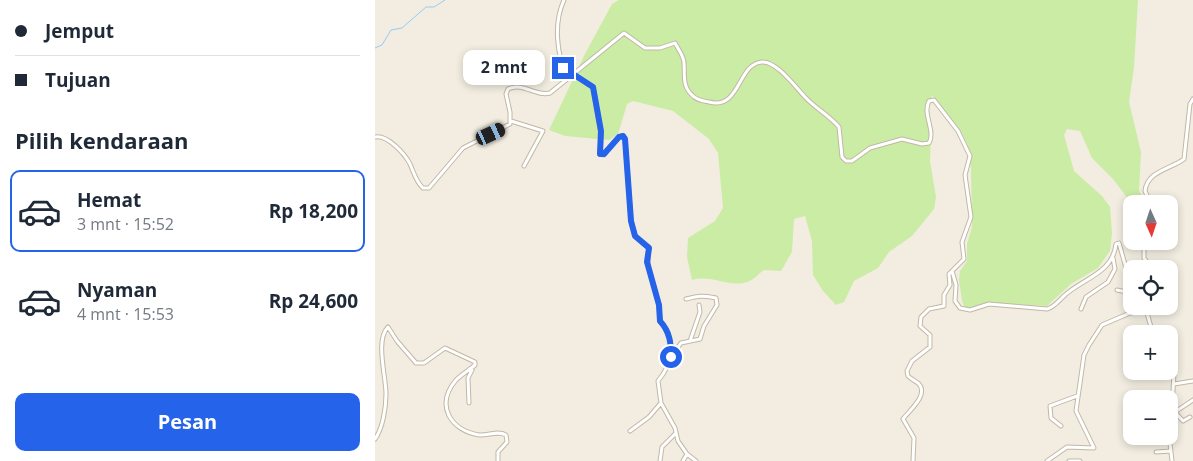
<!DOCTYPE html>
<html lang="id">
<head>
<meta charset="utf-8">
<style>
	:root { --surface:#fff; --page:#f6f6f7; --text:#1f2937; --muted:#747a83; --line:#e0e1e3; --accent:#2563eb }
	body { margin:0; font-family:"Open Sans",sans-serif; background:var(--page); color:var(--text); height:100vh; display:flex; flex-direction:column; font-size:19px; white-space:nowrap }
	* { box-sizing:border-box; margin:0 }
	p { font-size:16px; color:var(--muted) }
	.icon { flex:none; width:28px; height:28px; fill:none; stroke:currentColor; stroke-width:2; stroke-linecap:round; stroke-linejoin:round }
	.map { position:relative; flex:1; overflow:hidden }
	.panel { display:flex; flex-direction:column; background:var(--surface); width:375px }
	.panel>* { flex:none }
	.guide { display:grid; align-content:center; height:110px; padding:0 15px; background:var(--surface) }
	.needle { width:32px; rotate:177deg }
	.controls { position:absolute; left:748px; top:195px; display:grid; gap:10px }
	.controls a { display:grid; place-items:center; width:55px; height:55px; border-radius:10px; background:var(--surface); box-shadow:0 2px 8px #0003; font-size:25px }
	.end { position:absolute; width:22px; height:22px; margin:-11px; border:6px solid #2563eb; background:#fff; box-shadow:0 0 0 2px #fff }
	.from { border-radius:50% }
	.bubble { position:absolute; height:35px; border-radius:10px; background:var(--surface); box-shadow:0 2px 8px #0003; font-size:16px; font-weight:700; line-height:35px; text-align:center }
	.car { position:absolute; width:15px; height:30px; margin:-15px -8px; border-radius:6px; box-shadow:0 0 4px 1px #0007; background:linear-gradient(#222 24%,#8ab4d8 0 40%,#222 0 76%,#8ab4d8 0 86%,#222 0) }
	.guide b { display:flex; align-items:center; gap:18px; height:48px; font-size:19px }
	.guide b+b { border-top:1px solid var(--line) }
	.guide i { width:12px; height:12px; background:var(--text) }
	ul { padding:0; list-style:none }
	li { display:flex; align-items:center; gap:15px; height:82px; margin:0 10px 8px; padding:0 5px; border:2px solid transparent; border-radius:10px }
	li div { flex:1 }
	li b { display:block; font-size:19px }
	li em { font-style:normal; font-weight:700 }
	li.active { border-color:var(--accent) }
	li>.icon { width:45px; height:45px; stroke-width:1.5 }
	h2 { padding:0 15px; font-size:22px; line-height:60px }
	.action { display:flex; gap:10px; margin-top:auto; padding:10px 15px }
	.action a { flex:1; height:58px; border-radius:10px; background:var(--accent); color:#fff; font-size:20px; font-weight:700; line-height:58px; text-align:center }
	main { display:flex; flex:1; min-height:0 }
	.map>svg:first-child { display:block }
	.green { fill:#caeca4 }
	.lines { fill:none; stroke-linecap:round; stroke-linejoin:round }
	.stream { stroke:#94cdf7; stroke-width:1 }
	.minor-casing { stroke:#c1b8a5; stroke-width:5 }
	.minor { stroke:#fff; stroke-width:3 }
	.route { stroke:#2563eb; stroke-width:6 }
</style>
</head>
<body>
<main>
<section class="panel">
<div class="guide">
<b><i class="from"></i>Jemput</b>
<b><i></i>Tujuan</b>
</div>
<h2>Pilih kendaraan</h2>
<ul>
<li class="active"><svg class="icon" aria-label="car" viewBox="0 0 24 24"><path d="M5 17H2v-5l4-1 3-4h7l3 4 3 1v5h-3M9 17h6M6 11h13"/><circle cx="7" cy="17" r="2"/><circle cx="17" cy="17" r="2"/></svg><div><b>Hemat</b><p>3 mnt · 15:52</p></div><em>Rp 18,200</em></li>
<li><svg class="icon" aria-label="car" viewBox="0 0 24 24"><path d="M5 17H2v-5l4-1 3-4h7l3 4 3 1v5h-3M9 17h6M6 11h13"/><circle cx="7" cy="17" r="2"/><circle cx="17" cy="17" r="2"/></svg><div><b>Nyaman</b><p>4 mnt · 15:53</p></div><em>Rp 24,600</em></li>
</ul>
<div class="action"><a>Pesan</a></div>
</section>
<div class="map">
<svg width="818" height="461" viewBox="0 0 818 461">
	<rect width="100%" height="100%" fill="#f2ede0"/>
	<!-- green -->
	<path class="green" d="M244,0H763L759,67L754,102L766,152L764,191L772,204H757L738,179L717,158L705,131L692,129L689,135L699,171L727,196L735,207L737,233L735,251L723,268L696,284L672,306L619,303L596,309L590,308L587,301L584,280L585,271L592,261V244L597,227L596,168L593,146L587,133L557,95L552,118L556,136L555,161L561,197L559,209L537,236L514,252L503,268L479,281L469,302L461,305L448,291L438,275L437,241L430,216L419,219L417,252L406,271L389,270C383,274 379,280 372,282C354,288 336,274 317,280L312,257L313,238L340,221L348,208L343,153L334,139L298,111L258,101L252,104L243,134L234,140L190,136L174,130L209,56L237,4Z"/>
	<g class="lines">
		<!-- stream -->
		<path class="stream" d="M0,48L7,45L16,30L27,28L51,7H59L70,0"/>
		<!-- minor casing -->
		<g class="minor-casing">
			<path id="minor" d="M189,0C178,24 182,54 192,78
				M198,74L218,87L226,135L225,154L229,155L244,137L248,136L250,139L256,221L260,236L274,247L273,265L284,305L285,321C302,340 298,363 283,381L286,403L300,428L303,441L312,454L321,461
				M136,121L168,131L149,166
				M0,137C12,134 30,154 35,164C39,173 41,182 48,188H54L88,148L135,124V112L131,94L133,89C148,82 161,97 175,93L249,33L270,48H285L300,43C303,49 309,56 309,63C310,75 307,86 317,95C321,100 328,101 334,102C366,110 362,64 387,62C402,61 421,88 430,97C440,108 455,116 464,127L467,157L471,161H477L495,148L527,139L547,144L554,143C561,131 547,114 554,101L559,100L583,131L595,156L590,175L596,217L587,242L589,259L574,274L575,285L569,295V306L554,309L546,317L545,326L555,335V347L537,361L532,371L533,376C536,379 540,381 543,383C555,394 534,411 528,419L539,438L538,461
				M776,204L770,191C772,171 796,169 809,159L815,104L818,99
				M769,241V258L777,269
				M577,271L581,285L580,301L585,308L595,310L614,304L672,309C680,307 684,300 690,295C709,278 738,273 741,244L744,243L756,286
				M742,290L756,293
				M770,306L778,334
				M706,309L711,297L733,282L740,269L738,258
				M315,341L325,312L324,305
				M296,357L306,343L325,339L329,326L342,305L341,298C329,295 323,296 311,299
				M794,360L799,373L797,409L794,414
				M799,384L818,381
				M94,403L93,378L97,370
				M798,410L808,421L815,417
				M800,412L818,400
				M686,426L676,418L675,406L702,396
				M255,431L274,417L286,403
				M794,435L797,461
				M0,439C8,428 11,407 11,394C11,376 0,340 13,327L22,341L41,363H49L70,348L100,362V365C94,370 86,375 81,380C60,405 75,430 104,435C113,436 123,430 131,435L132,442L123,452V461
				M781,452L796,451
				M285,461L287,447L301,433
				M308,461L312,454
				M672,461L692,447L719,448L701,411L709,355L714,345L727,325L755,313L771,311
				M694,461H705"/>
		</g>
		<!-- minor -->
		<use href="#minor" class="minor"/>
	</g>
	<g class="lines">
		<!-- route -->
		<path class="route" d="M188,68L192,78L198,74L218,87L226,131L225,154H229L244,137L248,136L250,139L256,221L260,236L274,248L272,262L284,305L285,321C295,332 296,343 296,357"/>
	</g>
</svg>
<div class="controls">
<a><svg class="needle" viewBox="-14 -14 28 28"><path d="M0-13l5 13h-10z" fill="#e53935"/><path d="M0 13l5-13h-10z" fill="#747a83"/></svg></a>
<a><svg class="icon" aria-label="locate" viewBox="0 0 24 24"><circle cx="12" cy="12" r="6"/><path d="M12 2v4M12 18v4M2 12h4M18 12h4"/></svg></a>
<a>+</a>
<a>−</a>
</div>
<i class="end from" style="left:296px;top:357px"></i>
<i class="end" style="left:188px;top:68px"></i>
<div class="bubble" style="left:88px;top:50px;width:82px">2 mnt</div>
<i class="car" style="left:116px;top:134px;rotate:65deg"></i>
</div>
</main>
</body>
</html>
